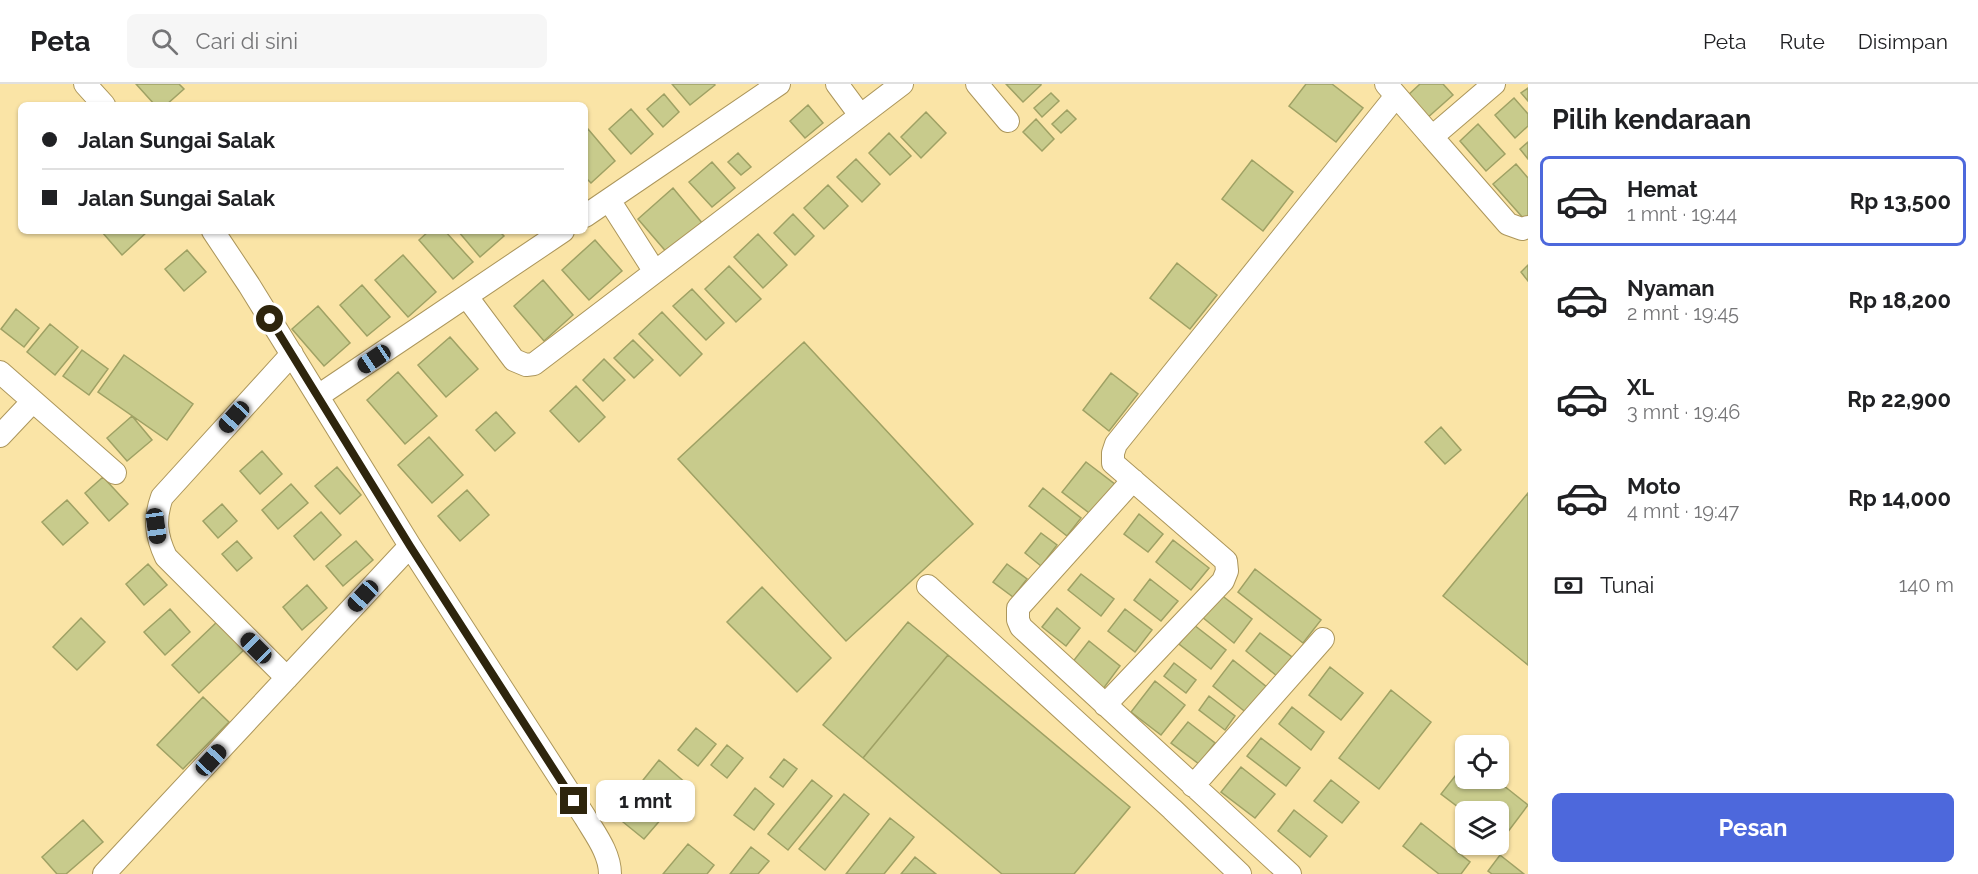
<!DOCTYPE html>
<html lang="id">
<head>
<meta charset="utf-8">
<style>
	:root { --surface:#fff; --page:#f6f6f6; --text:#202124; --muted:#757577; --line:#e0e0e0; --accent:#4d68dc }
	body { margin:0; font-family:Raleway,sans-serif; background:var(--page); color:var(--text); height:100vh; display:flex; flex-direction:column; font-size:22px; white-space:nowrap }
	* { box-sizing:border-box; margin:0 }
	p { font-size:20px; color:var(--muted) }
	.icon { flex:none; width:33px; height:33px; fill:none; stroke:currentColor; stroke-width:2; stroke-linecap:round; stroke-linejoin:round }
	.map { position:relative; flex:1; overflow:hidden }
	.panel { display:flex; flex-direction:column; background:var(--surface); width:450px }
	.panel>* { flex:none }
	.hud { position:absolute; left:18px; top:18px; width:570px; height:132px; border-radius:9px; box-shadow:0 2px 4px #0004; display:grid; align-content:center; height:132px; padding:0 24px; background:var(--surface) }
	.controls { position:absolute; left:1455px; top:651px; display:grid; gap:12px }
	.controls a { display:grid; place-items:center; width:54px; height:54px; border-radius:9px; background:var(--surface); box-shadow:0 2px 4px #0004; font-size:30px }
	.end { position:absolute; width:27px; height:27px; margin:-14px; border:8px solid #2e250d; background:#fff; box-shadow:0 0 0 3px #fff }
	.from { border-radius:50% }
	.bubble { position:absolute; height:42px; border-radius:9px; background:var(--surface); box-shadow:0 2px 4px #0004; font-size:20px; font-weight:700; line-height:42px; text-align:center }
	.car { position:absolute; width:18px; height:36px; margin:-18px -9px; border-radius:8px; box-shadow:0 0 4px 2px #0007; background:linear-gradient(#222 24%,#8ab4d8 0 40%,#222 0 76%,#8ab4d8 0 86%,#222 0) }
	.hud b { display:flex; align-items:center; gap:21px; height:57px; font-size:22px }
	.hud b+b { border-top:2px solid var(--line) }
	.hud i { width:15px; height:15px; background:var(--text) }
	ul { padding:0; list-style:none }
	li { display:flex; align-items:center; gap:18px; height:90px; margin:0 12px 9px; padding:0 12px; border:3px solid transparent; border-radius:9px }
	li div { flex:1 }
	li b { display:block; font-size:22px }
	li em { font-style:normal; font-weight:700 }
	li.selected { border-color:var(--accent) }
	li>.icon { width:54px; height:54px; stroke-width:1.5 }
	h2 { padding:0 24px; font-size:27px; line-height:72px }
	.pay { display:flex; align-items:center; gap:15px; height:66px; padding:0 24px; font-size:22px }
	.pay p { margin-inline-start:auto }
	.primary-button { display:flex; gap:12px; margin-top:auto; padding:12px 24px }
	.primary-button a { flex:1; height:69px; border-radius:9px; background:var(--accent); color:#fff; font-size:24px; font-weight:700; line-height:69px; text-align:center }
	header { display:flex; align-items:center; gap:36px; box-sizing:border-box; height:84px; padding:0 30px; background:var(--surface); border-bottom:2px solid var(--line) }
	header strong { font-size:28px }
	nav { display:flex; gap:33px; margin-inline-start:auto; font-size:21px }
	.search { width:420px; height:54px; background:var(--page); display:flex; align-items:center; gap:15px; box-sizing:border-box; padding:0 21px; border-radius:9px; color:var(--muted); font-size:22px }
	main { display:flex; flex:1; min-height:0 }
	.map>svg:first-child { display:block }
	.building { fill:#c8cb8c; stroke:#9fa164; stroke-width:1.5 }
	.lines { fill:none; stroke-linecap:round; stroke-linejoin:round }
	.minor-casing { stroke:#ac965b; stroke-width:24 }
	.minor { stroke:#fff; stroke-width:22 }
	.route { stroke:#2e250d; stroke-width:8 }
</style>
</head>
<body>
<header>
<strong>Peta</strong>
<div class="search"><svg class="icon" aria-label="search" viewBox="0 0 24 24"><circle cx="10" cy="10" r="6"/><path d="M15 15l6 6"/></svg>Cari di sini</div>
<nav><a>Peta</a><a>Rute</a><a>Disimpan</a></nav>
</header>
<main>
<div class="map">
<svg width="1528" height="790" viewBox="0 0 1528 790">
	<rect width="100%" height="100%" fill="#fae4a6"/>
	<!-- building -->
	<path class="building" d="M136,0H179L184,5L166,21H155Z
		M672,0H714L715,1L690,21Z
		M1006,0H1041V1L1023,18Z
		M1306,0H1332L1363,24L1336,58L1289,22Z
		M1420,0H1443L1453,11L1426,35L1406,13Z
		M1528,4V17L1521,9Z
		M1051,9L1059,17L1042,33L1034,24Z
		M664,10L679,28L663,43L647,25Z
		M1514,14L1528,30V42L1515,54L1495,31Z
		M808,21L823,39L805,54L790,37Z
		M631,25L653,50L631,70L609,45Z
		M1067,26L1076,35L1061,49L1052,40Z
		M926,28L946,49L921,74L901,53Z
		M1036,35L1054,55L1042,67L1023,48Z
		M1478,40L1505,70L1486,87L1460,57Z
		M588,45L615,77L591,99L585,93V48Z
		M889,49L911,72L890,91L869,69Z
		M1528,58V75L1520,65Z
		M738,69L751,83L741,91L728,78Z
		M856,75L880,100L862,118L837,93Z
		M1252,76L1293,108L1263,147L1222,115Z
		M712,78L735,104L712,123L689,98Z
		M1516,80L1528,94V132L1524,135L1493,100Z
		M828,101L848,122L824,145L804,124Z
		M673,104L703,140L669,171L638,135Z
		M793,130L814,152L795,171L774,149Z
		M104,147H148L122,171L102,148Z
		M429,147H445L473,178L453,195L419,156Z
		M458,147H499L504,152L480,173Z
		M758,150L787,181L763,204L734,173Z
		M595,156L622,187L589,216L562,186Z
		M187,166L206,188L184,207L165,185Z
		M403,171L436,208L408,233L375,196Z
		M1177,179L1217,211L1190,245L1150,214Z
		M1528,181V197L1521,188Z
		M729,182L761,215L736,238L705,205Z
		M543,196L573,231L544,257L514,222Z
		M362,201L390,233L367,252L340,221Z
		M692,205L724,239L706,256L673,222Z
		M318,222L350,259L324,282L292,245Z
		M16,225L39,244L24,263L1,245Z
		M662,228L702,270L680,292L639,250Z
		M50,240L78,263L55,291L27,268Z
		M450,253L478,285L446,313L418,281Z
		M633,256L653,276L634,294L614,274Z
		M804,258L973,440L846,557L678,375Z
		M82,266L108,285L89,311L63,292Z
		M124,271L193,320L167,356L98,308Z
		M604,275L625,296L603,317L583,296Z
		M398,288L437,332L405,360L367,316Z
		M1111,289L1138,310L1109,347L1083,326Z
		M576,302L605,333L579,358L550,327Z
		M496,328L515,349L495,367L476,346Z
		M132,332L152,356L127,377L107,354Z
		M1441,343L1461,366L1445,380L1425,358Z
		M429,353L463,391L432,419L398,381Z
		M262,367L282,390L260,410L240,387Z
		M1086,378L1116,401L1093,432L1062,408Z
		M337,383L361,411L340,430L315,402Z
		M103,393L128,420L109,437L85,409Z
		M291,400L308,419L278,445L262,426Z
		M1043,404L1081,434L1067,452L1029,422Z
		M467,406L489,431L460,457L438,432Z
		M1528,409V581L1443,512Z
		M67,416L88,439L63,461L42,438Z
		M222,420L237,437L218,454L203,437Z
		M321,428L341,451L314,476L294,452Z
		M1139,430L1163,450L1148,468L1124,450Z
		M1041,449L1057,461L1041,482L1025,469Z
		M1173,456L1209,484L1191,506L1156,478Z
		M237,457L252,474L237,487L222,470Z
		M356,457L373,476L343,502L326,482Z
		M148,480L167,501L144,521L126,500Z
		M1007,480L1027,495L1013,513L993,498Z
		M1255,485L1321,536L1303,559L1238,508Z
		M1081,490L1114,515L1101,532L1068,506Z
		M1150,495L1178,517L1161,537L1134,516Z
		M307,501L327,524L302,546L283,523Z
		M762,503L831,574L797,608L727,538Z
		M1220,510L1252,535L1234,559L1202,533Z
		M1057,524L1080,544L1066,562L1042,543Z
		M170,525L190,548L165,571L144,548Z
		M1125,525L1152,546L1135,568L1108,547Z
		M81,534L105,558L77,586L53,563Z
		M220,535L247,563L199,609L172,581Z
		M908,538L948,571L863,674L823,641Z
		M1194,541L1226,566L1211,585L1179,560Z
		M1260,549L1292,573L1277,592L1246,567Z
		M1089,557L1120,582L1103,605L1071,580Z
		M948,571L1130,723L1074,790H1002L863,674Z
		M1233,576L1268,604L1248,630L1213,602Z
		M1174,579L1196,596L1186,609L1164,592Z
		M1330,583L1363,609L1341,636L1309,611Z
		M1155,597L1185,621L1161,651L1131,628Z
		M1391,606L1431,638L1379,705L1339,674Z
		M1209,612L1235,632L1225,646L1199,626Z
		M203,613L229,638L183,685L157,661Z
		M1292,623L1324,648L1311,666L1279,640Z
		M1188,638L1215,659L1199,680L1171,659Z
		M696,644L716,660L698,682L678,666Z
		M1261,654L1300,684L1286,702L1247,672Z
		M727,661L743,674L727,694L711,681Z
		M784,675L797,685L783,703L770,693Z
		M659,676L687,700L668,723L640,700Z
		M1466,678V694H1494L1528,721L1501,757L1498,755V728H1466V729L1441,710Z
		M1241,683L1275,710L1255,734L1221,708Z
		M812,696L832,712L788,766L768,750Z
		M1331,696L1359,718L1342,739L1314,717Z
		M755,704L774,720L754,746L734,731Z
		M844,710L869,730L825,786L799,765Z
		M641,717L662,734L644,755L623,738Z
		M1294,726L1327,752L1310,773L1278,747Z
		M890,734L914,753L884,790H846Z
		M83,736L103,758L66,790H57L42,773Z
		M1421,739L1470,778L1461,790H1439L1403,762Z
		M688,760L714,781L707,790H663Z
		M751,763L769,777L758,790H730Z
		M1500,771L1524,790H1492L1488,787Z
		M915,773L936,790H901Z"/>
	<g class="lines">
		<!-- minor casing -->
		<g class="minor-casing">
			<path id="minor" d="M85,0L104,21
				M837,0L860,31
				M977,0L1008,37
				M1386,0L1432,53L1494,0
				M1432,53L1508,140L1522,145L1528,143
				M609,116L655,188
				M585,132L779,0
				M213,147L249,201L410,462L585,733C595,750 610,769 610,790
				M467,213L514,276L526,281L534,280L902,0
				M0,288L115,389
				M318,312L563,147
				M0,352L33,317
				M1133,396L1018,524V536L1021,543L1290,790
				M928,502L1172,725L1240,790
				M287,594L166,473C156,452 154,435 162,413L292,270
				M1105,621L1223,497L1227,487L1226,477L1113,379V369L1116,360L1396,12
				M1193,702L1323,555
				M104,790L410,462"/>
		</g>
		<!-- minor -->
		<use href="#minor" class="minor"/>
	</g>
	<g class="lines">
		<!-- route -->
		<path class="route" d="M270,235L410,462L574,717"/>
	</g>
</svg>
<div class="controls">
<a><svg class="icon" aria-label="locate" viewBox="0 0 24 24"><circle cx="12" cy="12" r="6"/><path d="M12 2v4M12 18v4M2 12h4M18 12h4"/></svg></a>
<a><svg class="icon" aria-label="layers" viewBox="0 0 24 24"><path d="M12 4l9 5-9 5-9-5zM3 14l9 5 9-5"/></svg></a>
</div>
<i class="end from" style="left:270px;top:235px"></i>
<i class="end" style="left:574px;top:717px"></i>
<div class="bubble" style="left:596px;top:696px;width:99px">1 mnt</div>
<i class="car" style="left:374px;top:275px;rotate:236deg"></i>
<i class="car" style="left:234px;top:333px;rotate:222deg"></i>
<i class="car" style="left:156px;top:442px;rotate:172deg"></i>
<i class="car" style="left:363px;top:512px;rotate:223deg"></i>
<i class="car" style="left:256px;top:564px;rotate:315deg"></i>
<i class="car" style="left:211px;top:676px;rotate:43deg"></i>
<div class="hud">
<b><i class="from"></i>Jalan Sungai Salak</b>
<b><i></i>Jalan Sungai Salak</b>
</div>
</div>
<section class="panel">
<h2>Pilih kendaraan</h2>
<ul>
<li class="selected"><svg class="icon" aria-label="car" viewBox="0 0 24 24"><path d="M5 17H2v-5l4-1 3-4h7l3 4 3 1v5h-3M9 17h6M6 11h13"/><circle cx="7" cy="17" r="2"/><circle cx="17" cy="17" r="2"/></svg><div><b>Hemat</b><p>1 mnt · 19:44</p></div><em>Rp 13,500</em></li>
<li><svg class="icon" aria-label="car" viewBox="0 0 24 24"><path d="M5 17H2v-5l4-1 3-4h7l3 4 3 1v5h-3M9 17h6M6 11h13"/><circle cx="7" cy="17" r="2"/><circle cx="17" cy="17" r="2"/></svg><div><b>Nyaman</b><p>2 mnt · 19:45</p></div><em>Rp 18,200</em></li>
<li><svg class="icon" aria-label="car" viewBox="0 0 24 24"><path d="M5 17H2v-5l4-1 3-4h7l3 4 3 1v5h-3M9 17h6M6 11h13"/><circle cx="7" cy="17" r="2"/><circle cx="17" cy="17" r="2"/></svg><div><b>XL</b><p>3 mnt · 19:46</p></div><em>Rp 22,900</em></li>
<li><svg class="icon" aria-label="car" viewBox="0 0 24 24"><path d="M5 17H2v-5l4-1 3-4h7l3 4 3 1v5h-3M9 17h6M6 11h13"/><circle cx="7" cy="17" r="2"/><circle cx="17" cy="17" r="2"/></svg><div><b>Moto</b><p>4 mnt · 19:47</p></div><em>Rp 14,000</em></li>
</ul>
<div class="pay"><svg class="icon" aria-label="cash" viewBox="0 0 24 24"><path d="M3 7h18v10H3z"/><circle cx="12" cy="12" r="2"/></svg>Tunai<p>140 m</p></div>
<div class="primary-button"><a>Pesan</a></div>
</section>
</main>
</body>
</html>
